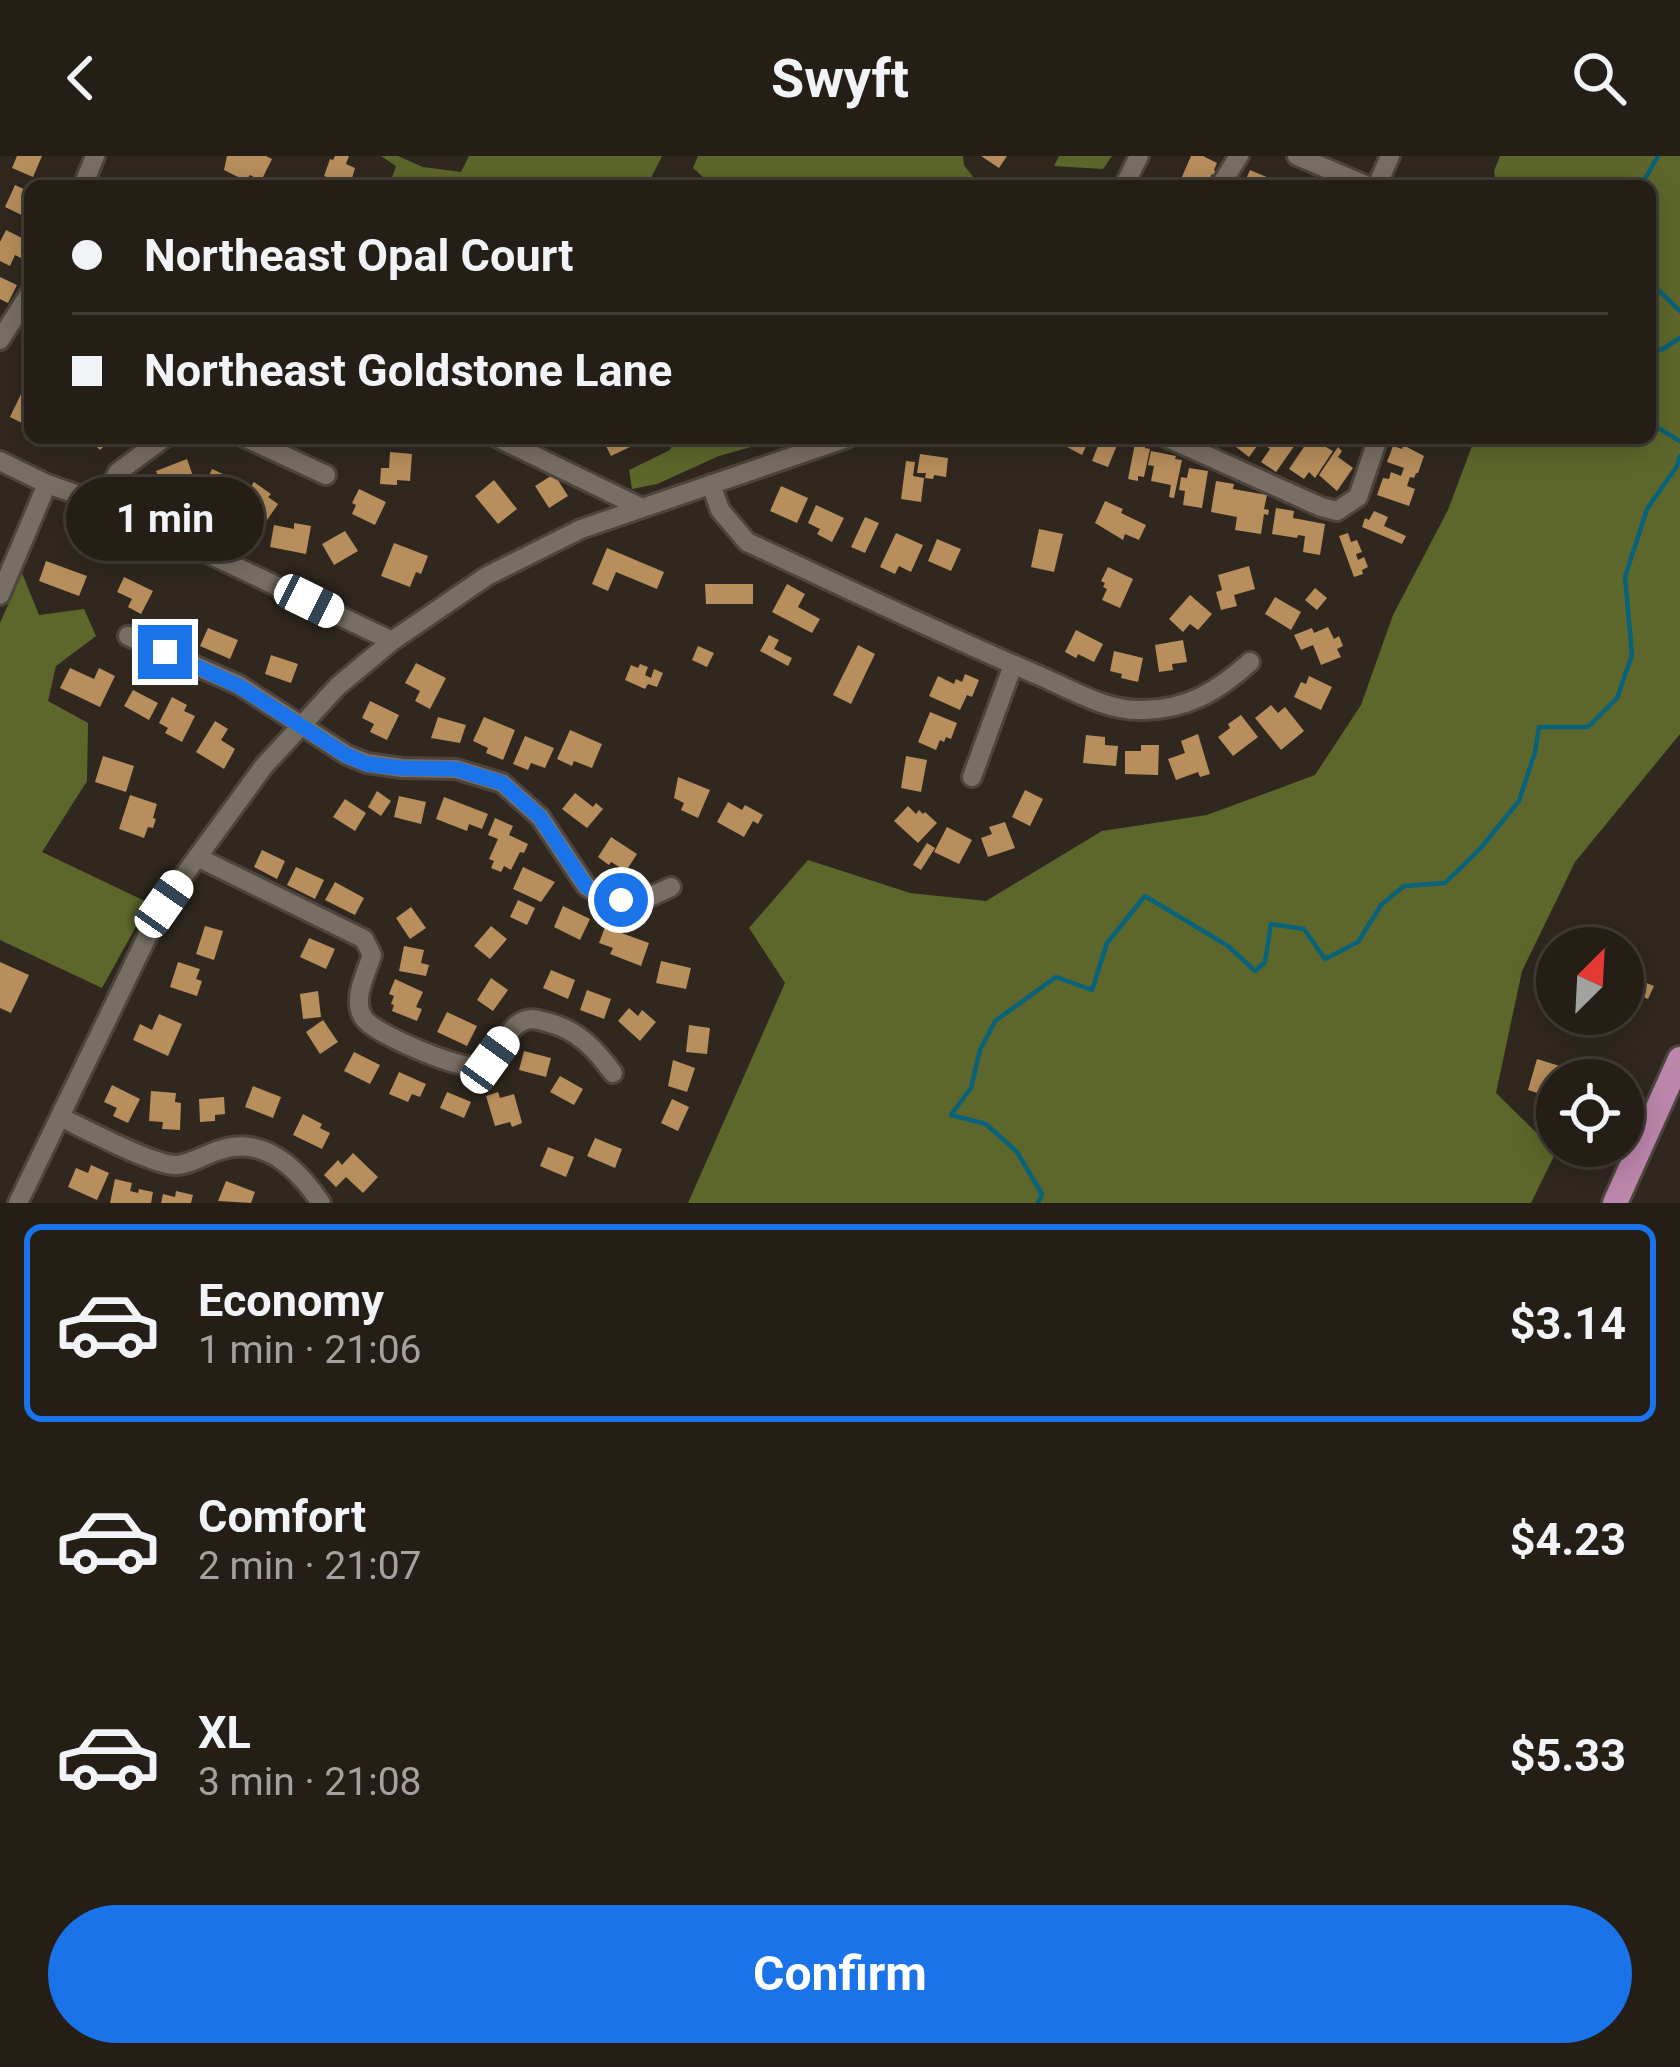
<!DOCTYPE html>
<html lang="en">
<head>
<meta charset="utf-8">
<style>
	:root { --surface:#241e17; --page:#2c2720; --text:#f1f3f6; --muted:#a3a2a1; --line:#413c36; --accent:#1a73e8 }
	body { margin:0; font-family:Roboto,sans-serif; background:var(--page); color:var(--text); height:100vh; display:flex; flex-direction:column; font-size:45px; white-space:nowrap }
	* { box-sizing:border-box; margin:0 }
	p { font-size:39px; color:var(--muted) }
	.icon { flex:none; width:66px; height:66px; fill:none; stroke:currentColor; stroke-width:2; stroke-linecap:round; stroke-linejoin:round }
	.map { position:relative; height:1047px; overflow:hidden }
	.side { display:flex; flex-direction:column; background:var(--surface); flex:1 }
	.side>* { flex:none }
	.guide { position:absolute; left:24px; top:24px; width:1632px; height:264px; border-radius:18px; box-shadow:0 6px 30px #0003,0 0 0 3px var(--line); display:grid; align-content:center; height:264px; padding:0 48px; background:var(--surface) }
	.needle { width:78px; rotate:24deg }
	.tools { position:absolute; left:1536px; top:771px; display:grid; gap:24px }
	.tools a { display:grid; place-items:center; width:108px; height:108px; border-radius:50%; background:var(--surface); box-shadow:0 6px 30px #0003,0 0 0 3px var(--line); font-size:60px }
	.end { position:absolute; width:54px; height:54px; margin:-27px; border:15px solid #1a73e8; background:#fff; box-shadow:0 0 0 6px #fff }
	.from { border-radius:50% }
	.bubble { position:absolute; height:84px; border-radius:42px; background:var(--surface); box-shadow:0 6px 30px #0003,0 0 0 3px var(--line); font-size:39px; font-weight:700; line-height:84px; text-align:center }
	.car { position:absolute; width:36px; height:72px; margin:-36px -18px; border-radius:15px; box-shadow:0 0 9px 3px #0007; background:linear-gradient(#fff 24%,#345 0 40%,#fff 0 76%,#345 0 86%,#fff 0) }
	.guide b { display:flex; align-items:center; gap:42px; height:114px; font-size:45px }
	.guide b+b { border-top:3px solid var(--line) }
	.guide i { width:30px; height:30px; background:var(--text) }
	ul { padding:21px 0 0; list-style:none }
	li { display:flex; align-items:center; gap:36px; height:198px; margin:0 24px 18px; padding:0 24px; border:6px solid transparent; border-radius:18px }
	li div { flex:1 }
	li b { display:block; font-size:45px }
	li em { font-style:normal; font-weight:700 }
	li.current { border-color:var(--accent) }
	li>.icon { width:108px; height:108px; stroke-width:1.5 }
	.primary-button { display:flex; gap:24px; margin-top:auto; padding:24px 48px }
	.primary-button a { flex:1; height:138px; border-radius:72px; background:var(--accent); color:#fff; font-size:48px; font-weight:700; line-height:138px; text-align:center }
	header { display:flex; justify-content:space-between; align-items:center; height:156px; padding:0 48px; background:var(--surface); font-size:54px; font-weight:700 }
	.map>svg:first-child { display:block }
	.forest { fill:#5e672b }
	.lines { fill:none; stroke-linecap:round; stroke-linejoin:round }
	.stream { stroke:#07627a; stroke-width:4.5 }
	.building { fill:#b88e5c }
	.minor-casing { stroke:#4c443d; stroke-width:24 }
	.major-casing { stroke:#4c443d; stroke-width:30 }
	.minor { stroke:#786f64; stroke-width:18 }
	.major { stroke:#bc86ad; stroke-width:24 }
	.route { stroke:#1a73e8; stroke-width:15 }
</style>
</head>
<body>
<header><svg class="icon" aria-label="back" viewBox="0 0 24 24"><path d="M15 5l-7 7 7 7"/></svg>Swyft<svg class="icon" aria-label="search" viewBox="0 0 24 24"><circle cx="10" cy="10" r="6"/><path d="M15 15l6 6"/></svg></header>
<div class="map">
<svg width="1680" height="1047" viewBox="0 0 1680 1047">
	<rect width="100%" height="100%" fill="#30281f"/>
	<!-- forest -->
	<path class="forest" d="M381,0H398L423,11L461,16L469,0H662L647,30H389L396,10Z
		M698,0H963L964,9L979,29L713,30L693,12Z
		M1059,0H1112L1103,13L1054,10Z
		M1500,0H1680V578L1575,706L1522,815L1496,937L1556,996L1531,1047H688L785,827L749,772L808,704L910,737L986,745L1102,675L1207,659L1315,619L1361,549L1393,459L1448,354L1475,282H1650V30H1496L1494,15Z
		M676,282H782L719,300L657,328L632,333L629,314L670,294Z
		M22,417L39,459L84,453L96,480L56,510L48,545L88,567L87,625L42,696L149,747L102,832L0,784V467Z"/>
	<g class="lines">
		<!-- stream -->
		<path class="stream" d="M1641,30L1658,0
			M1650,126L1680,155
			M1650,196L1663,193L1680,182
			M1650,267L1680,285
			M1038,1047L1042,1038L1017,996L986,968L951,959L971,932L980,894L995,865L1056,821L1092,834L1107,787L1145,740L1228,790L1255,815L1265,806L1271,768L1304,773L1325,803L1358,786L1381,749L1404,730L1445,727L1479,694L1519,645L1535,596L1539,571H1588L1617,542L1632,499L1625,421L1647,353L1677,310L1680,300"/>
	</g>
	<!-- building -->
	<path class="building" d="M17,0H42L33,21L12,12Z
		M227,0H266L272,3L261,25L250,19L246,25L224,14Z
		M335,0H349L346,8L355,12L350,29L324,20L330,3L333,4Z
		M981,0H1007L999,12Z
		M1191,0H1203L1217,7L1214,14L1217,16L1215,20L1212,18L1206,30H1178Z
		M1250,14L1288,30H1243Z
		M15,29L30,36V63L5,51Z
		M6,74L30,86L23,103L15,99L10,110L0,105V86Z
		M0,121L17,129L8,147L0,143Z
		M21,238L30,242L28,270L10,261Z
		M87,282H112L100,294Z
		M602,282H649L611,300Z
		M1069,282H1090L1082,299L1065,290Z
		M1101,282H1120L1108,311L1092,305Z
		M1136,282H1146L1145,292L1150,293L1144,321L1138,320V325L1128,323Z
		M1232,282H1263L1249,301L1236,291L1238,287Z
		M1266,282H1285L1295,289L1276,316L1261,306L1270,293L1262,287Z
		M1310,282L1333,295L1315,322L1309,316L1304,323L1289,313Z
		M1403,289L1424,300L1418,317H1416L1414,322L1410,321L1407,330L1415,333L1409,350L1377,339L1383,322L1389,323L1391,316L1401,320L1404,312L1387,306L1393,290L1402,293Z
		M1338,291L1342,295L1338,301L1353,312L1337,335L1319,319Z
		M1151,295L1176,300L1175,303L1182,304L1174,342L1169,341L1171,329L1151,325L1154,310L1148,309Z
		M390,296L412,298L410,325L397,324V329L380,328L381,312H389Z
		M920,298L948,302L946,321L934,319L933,323L925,322L926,317H917Z
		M187,303L194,323L164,334L156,315Z
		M906,305L915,306L913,320L924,322L921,346L901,343Z
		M1189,312L1208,315L1202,352L1183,349L1185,335L1179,334L1181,321L1187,322Z
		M212,313L236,324L228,343L204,332Z
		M554,318L568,340L549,352L535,330Z
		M494,324L517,353L498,368L475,340Z
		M1216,325L1234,328L1233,333L1267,339L1264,353L1269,354L1268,359L1264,358L1261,378L1235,374L1237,361L1211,356Z
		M254,326L271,338L268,341L278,348L263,370L236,351Z
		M781,330L808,342L797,367L770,355Z
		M359,333L386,346L375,369L352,358L356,349L352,347Z
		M1105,345L1123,353L1121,357L1146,369L1139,384L1125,378L1123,384L1095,367Z
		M816,349L844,362L832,386L817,378L820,373L808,367Z
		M1276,352L1294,355L1293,362L1325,368L1320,399L1303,396L1305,380L1298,379L1297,382L1272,378Z
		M1374,355L1388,361L1384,370L1406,380L1402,388L1362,371L1365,362L1369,364Z
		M865,361L879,367L865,397L851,391Z
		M294,367L311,370L306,398L270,391L274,369L294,373Z
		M1039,373L1063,378L1054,416L1031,411Z
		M345,375L358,395L334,409L322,388Z
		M896,377L923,389L911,416L899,410L895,418L880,411Z
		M1348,377L1351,386L1357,384L1362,396L1356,398L1358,404L1364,401L1368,411L1362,414L1363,418L1354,421L1339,380Z
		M937,383L961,393L951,415L928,405Z
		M394,387L428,400L421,418L416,416L410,431L381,420Z
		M607,392L664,416L657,433L616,416L608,435L592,428Z
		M46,405L87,420L79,440L39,425Z
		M1249,410L1255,433L1234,439L1237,450L1221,454L1216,436L1222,434L1218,419Z
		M1108,411L1133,423L1120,452L1102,444L1107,433L1103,431L1105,427L1101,425Z
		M124,421L153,435L141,458L128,451L132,443L117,436Z
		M705,428H753V448H706Z
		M787,428L805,438L798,451L820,463L812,477L772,456Z
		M1315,432L1327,442L1317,454L1305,444Z
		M1190,439L1212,458L1198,474L1190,468L1183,476L1169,463Z
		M1275,441L1301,456L1291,474L1265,458Z
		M1328,471L1334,483L1339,480L1343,490L1337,493L1341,501L1321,509L1313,489L1301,494L1294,479L1312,472L1314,477Z
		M208,472L238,484L230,503L200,490Z
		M1076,474L1103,488L1094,506L1078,498L1076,502L1065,496Z
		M769,479L779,484L774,493L792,502L788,510L760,495Z
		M1183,484L1187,506L1172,508L1173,514L1159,516L1155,489Z
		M858,489L875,498L851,548L833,539Z
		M698,490L714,497L707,511L692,504Z
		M1114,495L1143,502L1138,526L1121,522L1122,518L1110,515Z
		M271,499L298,508L291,527L265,518Z
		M416,507L446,522L430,553L415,545L420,535L405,527Z
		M640,508L648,511L645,519L651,522L654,513L663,517L657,531L648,528L645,533L625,524L631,509L638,512Z
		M70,512L94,523L99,512L115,520L100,551L60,532Z
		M965,518L979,524L972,541L967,539L960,554L929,540L938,520L954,528L956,523L962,526Z
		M1309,520L1332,531L1321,554L1294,541L1301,526L1306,528Z
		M133,534L158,547L149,564L124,550Z
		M172,541L187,549L184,555L195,560L182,586L165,577L168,572L159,567Z
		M370,545L399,559L387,584L370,576L374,568L362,562Z
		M1271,549L1278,557L1285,551L1304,575L1281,594L1255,562Z
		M930,556L957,567L951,583L946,581L944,586L940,584L936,594L918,586Z
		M1241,559L1258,581L1233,600L1218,581L1230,572L1228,568Z
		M438,561L466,569L460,587L431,582Z
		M484,561L515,574L503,604L486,597L488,592L473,585Z
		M215,565L228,573L221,584L235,593L224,613L196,596Z
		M570,574L602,588L592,612L574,605L572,610L557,603Z
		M1198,578L1210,618L1200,621L1198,616L1176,624L1168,603L1185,597L1181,585Z
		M1086,579L1105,581V589L1118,590L1116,610L1083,607Z
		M525,580L554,592L545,612L531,607L528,614L513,608Z
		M1141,589H1159L1158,619L1125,618V595H1141Z
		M103,600L134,610L126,636L95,626Z
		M906,600L927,604L921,636L901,632Z
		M678,621L710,634L698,662L681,654L684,647L674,642Z
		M1025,634L1043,643L1030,670L1012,661Z
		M377,635L391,645L381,660L368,651Z
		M575,637L593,651L596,647L603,653L587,672L562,653Z
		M130,639L157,648L153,662L156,663L153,672L148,671L144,682L119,673Z
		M399,640L426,646L421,668L394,661Z
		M444,641L488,658L482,673L469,668L467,675L436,663Z
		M345,643L366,657L355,675L333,661Z
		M728,646L742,654L745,649L763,659L758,668L753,665L744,681L717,666Z
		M908,650L916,658L919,654L923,658L925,656L937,667L918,687L894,665Z
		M495,662L513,670L509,679L528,688L524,697L520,696L511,714L504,710L501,716L491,712L494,705L489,703L498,683L488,679Z
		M1005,666L1015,692L988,701L981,682L992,678L989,671Z
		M947,671L972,684L959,708L934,696Z
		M611,681L637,698L626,715L611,706L609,709L598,701Z
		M927,687L935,692L921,714L913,709Z
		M262,694L285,705L277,723L254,711Z
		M296,711L324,724L315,743L287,729Z
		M523,711L555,726L541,746L513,733Z
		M335,726L364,742L355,759L325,744Z
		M518,744L535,752L527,769L510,761Z
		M563,750L590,763L580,784L554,771Z
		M411,751L426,772L410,783L396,762Z
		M205,770L223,775L214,804L196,798Z
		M491,770L507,783L490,803L474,790Z
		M605,771L649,787L641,810L610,798L613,792L599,787Z
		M309,782L335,793L326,813L300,801Z
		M404,790L424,794L421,807L429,809L426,820L399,815Z
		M661,805L691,812L686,833L656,827Z
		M0,806L29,819L11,857L0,852Z
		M178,806L200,813L196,823L202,825L197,840L170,831Z
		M551,814L575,824L568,843L543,832Z
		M1627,814L1645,822L1644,826L1654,830L1648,843L1639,839L1636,844L1623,838V823Z
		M491,822L508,834L493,855L477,844Z
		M395,823L423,836L416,851L422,853L417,865L392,855L394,849L391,848L394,840L389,838Z
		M587,834L611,843L604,863L580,854Z
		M318,835L321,861L303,863L300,838Z
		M629,852L638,860L642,854L656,866L640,885L618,865Z
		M447,856L477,870L467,890L437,876Z
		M159,858L182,868L168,900L133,884L140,868L152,874Z
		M323,864L338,886L320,898L306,876Z
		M689,869L710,872L707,898L686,896Z
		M524,895L551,902L546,921L519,914Z
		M354,896L380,909L370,928L344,915Z
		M1537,903L1563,911L1553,942L1528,934Z
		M673,904L695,912L687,936L668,930Z
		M399,916L426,928L420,941L412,938L408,946L389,938Z
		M560,920L583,933L574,949L550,936Z
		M112,929L140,943L128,967L113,960L117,952L104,946Z
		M253,930L281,941L273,962L245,951Z
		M151,935L176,937L175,946L181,947L180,974L162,973L163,966L149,965Z
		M447,936L471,946L464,962L440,952Z
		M498,936L500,942L514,938L522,967L512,971L510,966L495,970L486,940Z
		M224,941L225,958L215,959V965L200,966L199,943Z
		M672,943L689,951L678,975L661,967Z
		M303,958L322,968L320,972L330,977L322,993L293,979Z
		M595,982L622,993L615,1012L587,1000Z
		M548,991L574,1001L566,1021L540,1010Z
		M353,997L378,1021L363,1037L346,1021L336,1031L324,1019L338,1004L342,1009Z
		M91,1009L109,1017L97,1044L68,1031L76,1012L88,1017Z
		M115,1023L132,1027L130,1035L138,1037L139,1033L153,1036L151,1047H110Z
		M226,1025L255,1036L251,1047L218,1045Z
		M176,1035L193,1039L191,1047H161L163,1038L175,1041Z"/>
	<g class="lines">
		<!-- minor casing -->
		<g class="minor-casing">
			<path id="minor" d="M1297,0L1368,30
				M83,30L95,0
				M1124,30L1139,0
				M1220,30L1239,0
				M1377,30L1390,0
				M0,184L30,137
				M246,282L326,319
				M498,282L642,352
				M1168,282L1321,351L1337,355L1358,341L1378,282
				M0,305L47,328L102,347L392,485
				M711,328L720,354L747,386C844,431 941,478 1040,520C1072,534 1108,556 1144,554C1188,553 1218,535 1250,506
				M102,347L118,316L164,282
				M0,439L47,328
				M128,480L239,529L347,599L367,607L402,612L456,613L502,627L540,661L586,730L601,739L621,744L641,745L671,731
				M972,621L1013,509
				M197,701L364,783L372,799C366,818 352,843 363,861C371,877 462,915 478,910C502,902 506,864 532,863C538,863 544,866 550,867C579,875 596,894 613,917
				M60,961C85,973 151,1008 175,1009C190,1009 206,998 220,994C265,979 298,1013 321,1047
				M18,1047L163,748L264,610L338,530L392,485L487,420L581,373L847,282"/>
		</g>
		<!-- major casing -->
		<g class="major-casing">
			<path id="major" d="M1615,1047L1680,903"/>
		</g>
		<!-- minor -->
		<use href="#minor" class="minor"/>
		<!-- major -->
		<use href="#major" class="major"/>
	</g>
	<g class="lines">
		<!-- route -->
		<path class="route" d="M165,496L239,530L346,599L367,608L402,612L456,613L502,627L540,661L586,730L601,739L621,744"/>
	</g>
</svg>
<div class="tools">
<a><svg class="needle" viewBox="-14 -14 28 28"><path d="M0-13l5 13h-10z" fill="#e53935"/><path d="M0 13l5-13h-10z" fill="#a3a2a1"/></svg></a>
<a><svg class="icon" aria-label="locate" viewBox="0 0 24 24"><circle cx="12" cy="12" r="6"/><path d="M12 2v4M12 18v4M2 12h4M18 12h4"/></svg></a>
</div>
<i class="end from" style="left:621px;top:744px"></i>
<i class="end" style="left:165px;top:496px"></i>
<div class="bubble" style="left:66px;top:321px;width:198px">1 min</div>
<i class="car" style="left:309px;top:445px;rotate:116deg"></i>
<i class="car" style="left:164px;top:748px;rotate:35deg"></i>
<i class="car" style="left:490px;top:904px;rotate:36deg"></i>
<div class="guide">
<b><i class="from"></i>Northeast Opal Court</b>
<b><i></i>Northeast Goldstone Lane</b>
</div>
</div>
<section class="side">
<ul>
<li class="current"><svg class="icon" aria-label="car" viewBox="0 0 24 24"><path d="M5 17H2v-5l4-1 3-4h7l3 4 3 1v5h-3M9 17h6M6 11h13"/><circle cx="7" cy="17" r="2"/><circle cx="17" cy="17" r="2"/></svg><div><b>Economy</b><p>1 min · 21:06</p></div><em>$3.14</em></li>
<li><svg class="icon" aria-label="car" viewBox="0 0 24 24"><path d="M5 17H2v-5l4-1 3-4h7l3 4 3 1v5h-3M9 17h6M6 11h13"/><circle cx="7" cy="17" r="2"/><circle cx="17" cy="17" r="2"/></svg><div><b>Comfort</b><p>2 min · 21:07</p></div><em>$4.23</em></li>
<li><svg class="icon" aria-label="car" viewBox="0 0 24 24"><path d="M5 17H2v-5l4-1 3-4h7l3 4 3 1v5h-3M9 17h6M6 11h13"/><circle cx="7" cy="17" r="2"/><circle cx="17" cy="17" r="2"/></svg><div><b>XL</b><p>3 min · 21:08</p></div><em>$5.33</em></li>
</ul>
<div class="primary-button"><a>Confirm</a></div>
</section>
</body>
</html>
